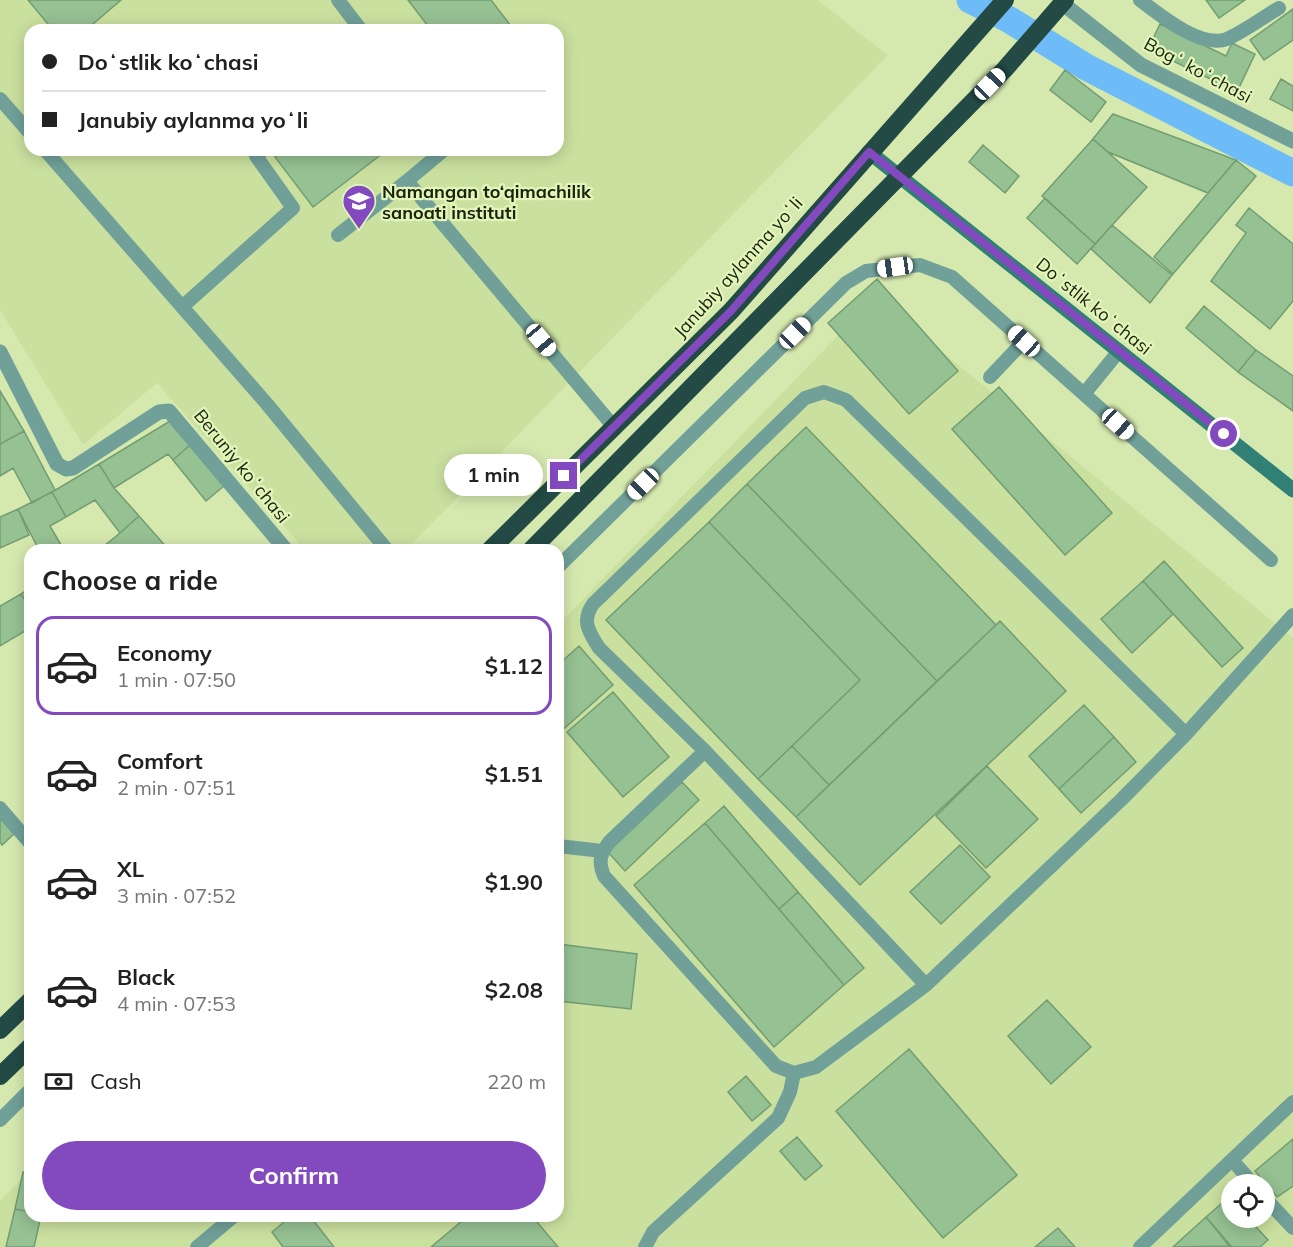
<!DOCTYPE html>
<html lang="en">
<head>
<meta charset="utf-8">
<style>
	:root { --surface:#fff; --page:#f6f6f6; --text:#222; --muted:#767676; --line:#e0e0e0; --accent:#8349bf }
	body { margin:0; font-family:Mulish,sans-serif; background:var(--page); color:var(--text); height:100vh; display:flex; flex-direction:column; font-size:22px; white-space:nowrap }
	* { box-sizing:border-box; margin:0 }
	p { font-size:20px; color:var(--muted) }
	.icon { flex:none; width:33px; height:33px; fill:none; stroke:currentColor; stroke-width:2; stroke-linecap:round; stroke-linejoin:round }
	.map { position:relative; flex:1; overflow:hidden }
	.drawer { position:absolute; left:24px; top:544px; width:540px; height:678px; display:flex; flex-direction:column; background:var(--surface); border-radius:18px; box-shadow:0 3px 15px #0003 }
	.drawer>* { flex:none }
	.top-card { position:absolute; left:24px; top:24px; width:540px; height:132px; border-radius:18px; box-shadow:0 3px 15px #0003; display:grid; align-content:center; height:132px; padding:0 18px; background:var(--surface) }
	.tools { position:absolute; left:1221px; top:1174px; display:grid; gap:12px }
	.tools a { display:grid; place-items:center; width:54px; height:54px; border-radius:50%; background:var(--surface); box-shadow:0 3px 15px #0003; font-size:30px }
	.end { position:absolute; width:27px; height:27px; margin:-14px; border:8px solid #8349bf; background:#fff; box-shadow:0 0 0 3px #fff }
	.from { border-radius:50% }
	.bubble { position:absolute; height:42px; border-radius:21px; background:var(--surface); box-shadow:0 3px 15px #0003; font-size:20px; font-weight:700; line-height:42px; text-align:center }
	.car { position:absolute; width:18px; height:36px; margin:-18px -9px; border-radius:8px; box-shadow:0 0 4px 2px #0007; background:linear-gradient(#fff 24%,#345 0 40%,#fff 0 76%,#345 0 86%,#fff 0) }
	.top-card b { display:flex; align-items:center; gap:21px; height:57px; font-size:22px }
	.top-card b+b { border-top:2px solid var(--line) }
	.top-card i { width:15px; height:15px; background:var(--text) }
	ul { padding:0; list-style:none }
	li { display:flex; align-items:center; gap:18px; height:99px; margin:0 12px 9px; padding:0 6px; border:3px solid transparent; border-radius:18px }
	li div { flex:1 }
	li b { display:block; font-size:22px }
	li em { font-style:normal; font-weight:700 }
	li.active { border-color:var(--accent) }
	li>.icon { width:54px; height:54px; stroke-width:1.5 }
	h2 { padding:0 18px; font-size:27px; line-height:72px }
	.pay { display:flex; align-items:center; gap:15px; height:66px; padding:0 18px; font-size:22px }
	.pay p { margin-inline-start:auto }
	.cta { display:flex; gap:12px; margin-top:auto; padding:12px 18px }
	.cta a { flex:1; height:69px; border-radius:36px; background:var(--accent); color:#fff; font-size:24px; font-weight:700; line-height:69px; text-align:center }
	.map>svg:first-child { display:block }
	.built { fill:#cae09f; fill-rule:evenodd }
	.lines { fill:none; stroke-linecap:round; stroke-linejoin:round }
	.canal { stroke:#6dbbf7; stroke-width:27 }
	.building { fill:#96c193; stroke:#739d71; stroke-width:1.5 }
	.lane { stroke:#70a098; stroke-width:14 }
	.street { stroke:#70a098; stroke-width:15 }
	.secondary { stroke:#308075; stroke-width:15 }
	.highway { stroke:#234a45; stroke-width:18 }
	.route { stroke:#8349bf; stroke-width:8 }
	.labels { text-anchor:middle; dominant-baseline:central; stroke-width:4.5; stroke-linejoin:round; paint-order:stroke }
	.street-label { font-size:18px; fill:#1b220b; stroke:#e2f6bb }
	.poi-label { font-size:18px; font-weight:bold; fill:#1b220b; stroke:#e2f6bb; text-anchor:start }
</style>
</head>
<body>
<div class="map">
<svg width="1293" height="1247" viewBox="0 0 1293 1247">
	<rect width="100%" height="100%" fill="#d5e9af"/>
	<!-- built -->
	<path class="built" d="M0,0H817L888,55L406,550H305L157,383L83,445L0,310ZM30,30H558V150H30Z
		M875,297L1293,638V1247H0V1201L30,1170V1216H558V625ZM1232,1185H1264V1218H1232Z"/>
	<g class="lines">
		<!-- canal -->
		<path class="canal" d="M970,0L1008,19L1086,67L1293,173"/>
	</g>
	<!-- building -->
	<path class="building" d="M28,0H121L86,30H53Z
		M408,0H491L514,30H431Z
		M1206,0H1245L1219,18Z
		M1293,9V40L1264,60L1250,40Z
		M1160,24L1226,56L1232,43L1255,54L1237,92L1148,49Z
		M1065,70L1106,102L1091,122L1050,90Z
		M1281,79L1293,86V111L1270,99Z
		M1113,114L1236,160L1208,193L1108,152L1093,139Z
		M1093,139L1147,187L1095,244L1042,196Z
		M983,145L1019,176L1005,193L969,162Z
		M284,150H387L313,207L275,157Z
		M1236,160L1256,176L1173,274L1154,257Z
		M1045,198L1095,244L1077,264L1027,218Z
		M1249,208L1293,244V301L1270,329L1211,281L1246,233L1236,225Z
		M1112,225L1172,275L1150,303L1091,249Z
		M877,279L958,371L909,414L828,323Z
		M1204,306L1256,350L1238,372L1186,328Z
		M1256,350L1293,376V411L1238,372Z
		M999,387L1112,513L1065,555L952,429Z
		M0,391L24,431L0,444Z
		M170,421L190,445L173,460L168,454L114,488L99,464Z
		M806,427L996,625L937,681L747,484Z
		M24,431L55,490L32,503L13,468L0,476V444Z
		M190,445L224,486L206,501L173,460Z
		M99,464L114,488L139,516L120,533L95,500L66,517L52,492Z
		M747,484L937,681L829,785L792,746L860,680L709,522Z
		M52,492L66,517L50,526L64,550H39L18,509Z
		M18,509L29,535L0,548V517Z
		M139,516L169,550H99L120,533Z
		M709,522L860,680L758,779L606,620Z
		M1164,561L1243,648L1222,667L1143,581Z
		M1143,581L1173,614L1132,653L1101,619Z
		M30,588V608L21,594Z
		M21,594L30,608V628L0,646V606Z
		M1000,621L1066,691L860,885L796,817Z
		M579,646L613,685L558,734V665Z
		M613,692L669,757L623,797L567,732Z
		M1084,705L1114,737L1059,789L1029,756Z
		M1114,737L1136,762L1081,813L1059,789Z
		M792,746L829,785L796,817L758,779Z
		M987,766L1038,819L986,868L936,816Z
		M682,782L699,800L625,871L608,852Z
		M724,806L798,892L779,909L705,823Z
		M0,818L14,834L2,845L0,842Z
		M705,823L844,985L774,1047L634,885Z
		M960,845L990,877L941,924L910,892Z
		M798,892L864,968L844,985L779,909Z
		M558,944L637,954L631,1009L558,1001Z
		M1047,1000L1091,1047L1051,1084L1008,1036Z
		M909,1049L1017,1175L943,1238L836,1111Z
		M746,1076L771,1105L752,1121L728,1092Z
		M797,1137L822,1166L805,1180L780,1151Z
		M1293,1139V1186L1277,1197L1255,1171Z
		M23,1172L30,1173V1212L15,1209Z
		M1229,1197L1232,1218H1248L1268,1240L1260,1247H1230L1206,1217Z
		M15,1209L30,1212V1216H41L34,1247H6Z
		M291,1216H310L334,1247H283L272,1232Z
		M468,1216H532L558,1247H431Z
		M1206,1217L1231,1246L1173,1247Z
		M1058,1228L1075,1247H1035Z"/>
	<g class="lines">
		<!-- lane -->
		<path class="lane" d="M338,0L361,30
			M1140,0C1160,15 1201,49 1227,39C1245,31 1262,18 1279,8
			M0,99L30,133
			M45,150L267,404L387,550
			M407,181L444,150
			M338,235L407,181L614,427
			M182,307L293,208L256,156L263,150
			M990,377L1024,341
			M1084,394L1119,351
			M558,567L846,283L866,271L920,265L952,277L1271,560
			M1186,734L846,400L824,392L805,398L593,604C581,621 589,632 599,648L705,751L926,985L1122,799L1186,734L1293,615
			M705,751L610,841C600,854 598,861 604,876L776,1066L794,1073L816,1067L926,985
			M0,808L30,843
			M558,846L602,851
			M0,1120L30,1090
			M1233,1161L1254,1185
			M1264,1197L1293,1228
			M197,1247L234,1216
			M645,1247L653,1232L778,1118L790,1092L794,1073
			M1140,1247L1293,1102"/>
		<!-- street -->
		<path class="street" d="M1062,3L1141,65L1293,141
			M0,352L57,464L66,469L73,468L159,412L169,411L286,550"/>
		<!-- secondary -->
		<path class="secondary" d="M869,152L1293,490"/>
		<!-- highway -->
		<path class="highway" d="M490,550L731,311L1005,0
			M531,550L1005,69L1065,0
			M0,1030L30,1001
			M0,1076L30,1047"/>
	</g>
	<g class="lines">
		<!-- route -->
		<path class="route" d="M564,476L731,311L869,152L1224,434"/>
	</g>
	<!-- icons -->
	<defs>
		<g id="university-pin" transform="scale(1.725)"><path d="M0 17L-7.5 6A9.5 9.5 0 1 1 7.5 6Z" fill="#8349bf" stroke="#e2f6bb"/><path d="M0-5L7-2L0 1L-7-2ZM-4 1L0 2.5L4 1V4Q0 6-4 4Z" fill="#fff"/></g>
	</defs>
	<g fill-rule="evenodd">
		<use href="#university-pin" x="359" y="201"/>
	</g>
	<g class="labels">
		<!-- street labels -->
		<g class="street-label">
			<text transform="translate(1198 70) rotate(28)">Bogʻ koʻchasi</text>
			<text transform="translate(738 267) rotate(-48)">Janubiy aylanma yoʻli</text>
			<text transform="translate(1094 306) rotate(39)">Doʻstlik koʻchasi</text>
			<text transform="translate(242 466) rotate(51)">Beruniy koʻchasi</text>
		</g>
		<!-- poi labels -->
		<g class="poi-label">
			<text x="382" y="191">Namangan to‘qimachilik<tspan x="382" dy="21">sanoati instituti</tspan></text>
		</g>
	</g>
</svg>
<div class="tools">
<a><svg class="icon" aria-label="locate" viewBox="0 0 24 24"><circle cx="12" cy="12" r="6"/><path d="M12 2v4M12 18v4M2 12h4M18 12h4"/></svg></a>
</div>
<i class="end from" style="left:1224px;top:434px"></i>
<i class="end" style="left:564px;top:476px"></i>
<div class="bubble" style="left:444px;top:454px;width:99px">1 min</div>
<i class="car" style="left:990px;top:84px;rotate:44deg"></i>
<i class="car" style="left:895px;top:267px;rotate:262deg"></i>
<i class="car" style="left:795px;top:333px;rotate:45deg"></i>
<i class="car" style="left:541px;top:340px;rotate:140deg"></i>
<i class="car" style="left:1024px;top:341px;rotate:312deg"></i>
<i class="car" style="left:1118px;top:424px;rotate:132deg"></i>
<i class="car" style="left:643px;top:484px;rotate:225deg"></i>
<div class="top-card">
<b><i class="from"></i>Doʻstlik koʻchasi</b>
<b><i></i>Janubiy aylanma yoʻli</b>
</div>
<section class="drawer">
<h2>Choose a ride</h2>
<ul>
<li class="active"><svg class="icon" aria-label="car" viewBox="0 0 24 24"><path d="M5 17H2v-5l4-1 3-4h7l3 4 3 1v5h-3M9 17h6M6 11h13"/><circle cx="7" cy="17" r="2"/><circle cx="17" cy="17" r="2"/></svg><div><b>Economy</b><p>1 min · 07:50</p></div><em>$1.12</em></li>
<li><svg class="icon" aria-label="car" viewBox="0 0 24 24"><path d="M5 17H2v-5l4-1 3-4h7l3 4 3 1v5h-3M9 17h6M6 11h13"/><circle cx="7" cy="17" r="2"/><circle cx="17" cy="17" r="2"/></svg><div><b>Comfort</b><p>2 min · 07:51</p></div><em>$1.51</em></li>
<li><svg class="icon" aria-label="car" viewBox="0 0 24 24"><path d="M5 17H2v-5l4-1 3-4h7l3 4 3 1v5h-3M9 17h6M6 11h13"/><circle cx="7" cy="17" r="2"/><circle cx="17" cy="17" r="2"/></svg><div><b>XL</b><p>3 min · 07:52</p></div><em>$1.90</em></li>
<li><svg class="icon" aria-label="car" viewBox="0 0 24 24"><path d="M5 17H2v-5l4-1 3-4h7l3 4 3 1v5h-3M9 17h6M6 11h13"/><circle cx="7" cy="17" r="2"/><circle cx="17" cy="17" r="2"/></svg><div><b>Black</b><p>4 min · 07:53</p></div><em>$2.08</em></li>
</ul>
<div class="pay"><svg class="icon" aria-label="cash" viewBox="0 0 24 24"><path d="M3 7h18v10H3z"/><circle cx="12" cy="12" r="2"/></svg>Cash<p>220 m</p></div>
<div class="cta"><a>Confirm</a></div>
</section>
</div>
</body>
</html>
